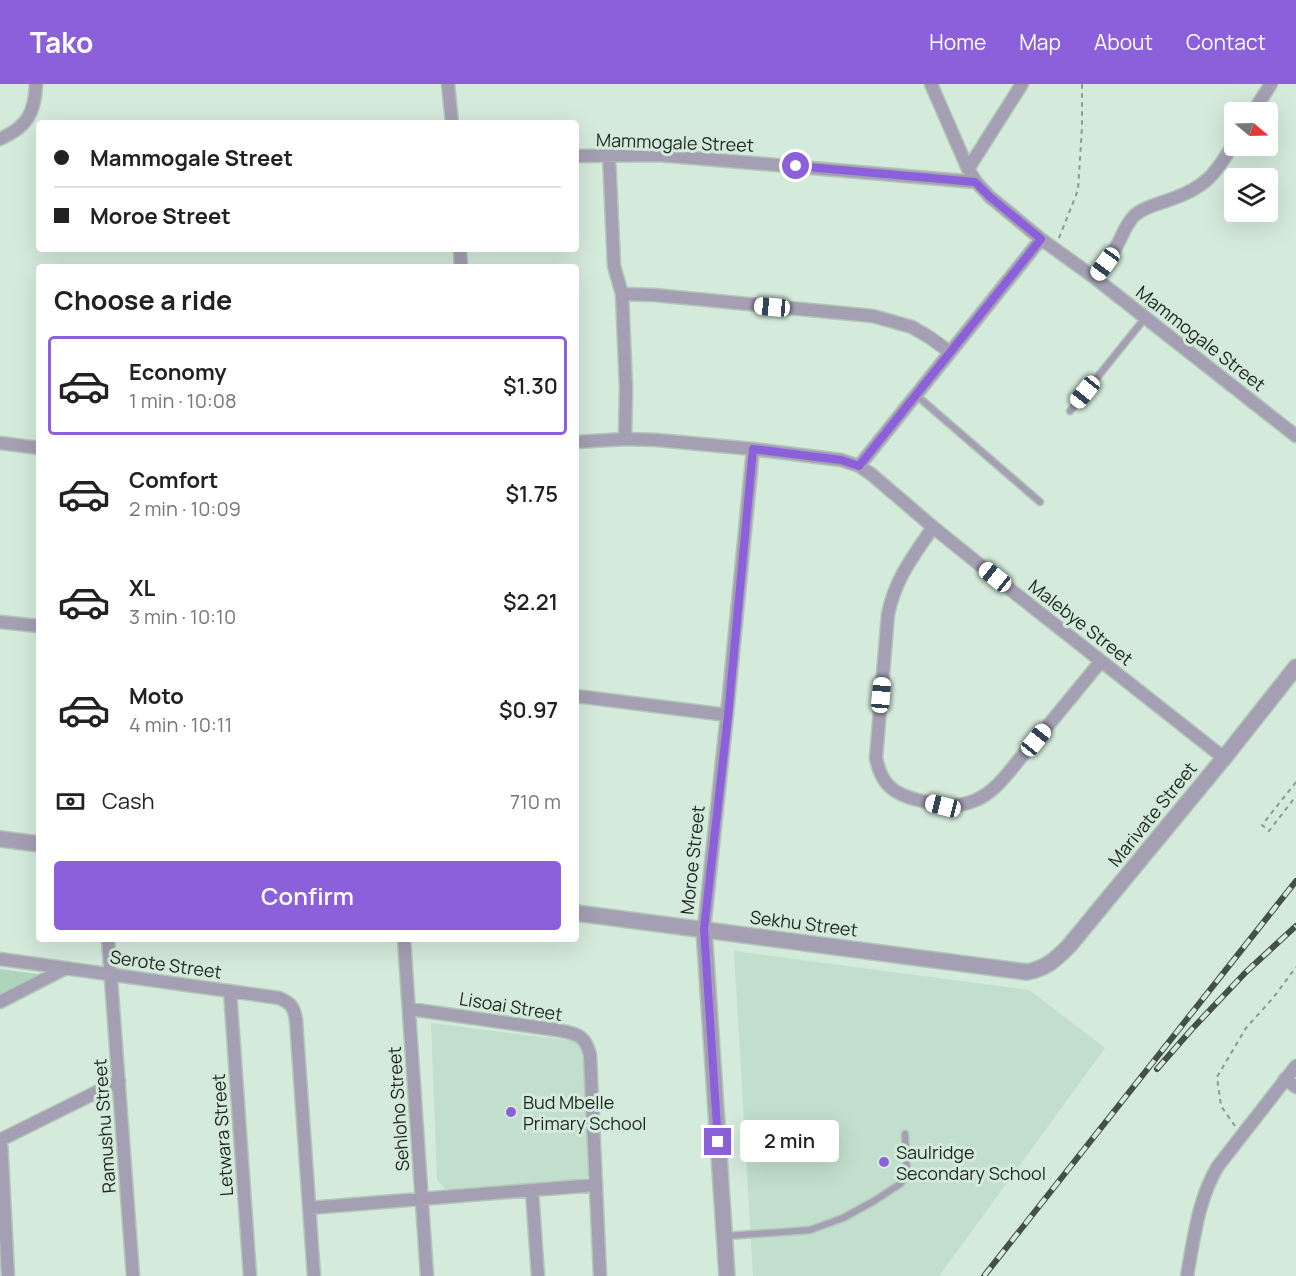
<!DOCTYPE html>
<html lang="en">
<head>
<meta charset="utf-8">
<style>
	:root { --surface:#fff; --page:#f6f6f6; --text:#222; --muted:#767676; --line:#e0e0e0; --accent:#8b60da }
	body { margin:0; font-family:Manrope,sans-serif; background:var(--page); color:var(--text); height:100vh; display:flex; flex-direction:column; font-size:22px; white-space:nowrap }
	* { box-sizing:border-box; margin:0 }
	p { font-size:20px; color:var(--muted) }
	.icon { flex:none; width:33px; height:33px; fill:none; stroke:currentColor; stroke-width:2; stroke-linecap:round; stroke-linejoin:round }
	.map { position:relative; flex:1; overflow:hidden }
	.side { position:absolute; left:36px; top:180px; width:543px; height:678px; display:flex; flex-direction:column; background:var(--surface); border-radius:6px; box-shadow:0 6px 24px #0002 }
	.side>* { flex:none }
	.top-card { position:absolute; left:36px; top:36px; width:543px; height:132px; border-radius:6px; box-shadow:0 6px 24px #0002; display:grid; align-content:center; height:132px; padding:0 18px; background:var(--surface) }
	.needle { width:39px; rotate:109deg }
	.controls { position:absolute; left:1224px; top:18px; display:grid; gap:12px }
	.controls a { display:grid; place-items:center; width:54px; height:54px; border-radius:6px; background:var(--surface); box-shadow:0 6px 24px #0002; font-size:30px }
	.end { position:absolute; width:27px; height:27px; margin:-14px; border:8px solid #8b60da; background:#fff; box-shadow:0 0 0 3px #fff }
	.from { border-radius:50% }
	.bubble { position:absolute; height:42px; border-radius:6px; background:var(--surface); box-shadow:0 6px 24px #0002; font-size:20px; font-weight:600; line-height:42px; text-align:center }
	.car { position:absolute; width:18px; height:36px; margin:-18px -9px; border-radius:8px; box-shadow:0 0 4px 2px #0007; background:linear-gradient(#fff 24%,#345 0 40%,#fff 0 76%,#345 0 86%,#fff 0) }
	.top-card b { display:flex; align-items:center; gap:21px; height:57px; font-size:22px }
	.top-card b+b { border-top:2px solid var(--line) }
	.top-card i { width:15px; height:15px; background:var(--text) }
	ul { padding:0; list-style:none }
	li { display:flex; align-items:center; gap:18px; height:99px; margin:0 12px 9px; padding:0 6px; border:3px solid transparent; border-radius:6px }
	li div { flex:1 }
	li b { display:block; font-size:22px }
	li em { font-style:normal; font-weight:600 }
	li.active { border-color:var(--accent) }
	li>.icon { width:54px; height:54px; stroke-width:1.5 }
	h2 { padding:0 18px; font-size:27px; line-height:72px }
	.pay { display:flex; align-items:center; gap:15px; height:66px; padding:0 18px; font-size:22px }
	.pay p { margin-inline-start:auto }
	.cta { display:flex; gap:12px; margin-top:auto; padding:12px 18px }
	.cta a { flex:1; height:69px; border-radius:6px; background:var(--accent); color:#fff; font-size:24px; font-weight:600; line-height:69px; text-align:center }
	header { display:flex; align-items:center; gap:36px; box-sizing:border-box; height:84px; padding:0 30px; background:var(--accent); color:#fff }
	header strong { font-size:28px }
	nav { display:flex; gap:33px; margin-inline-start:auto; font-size:21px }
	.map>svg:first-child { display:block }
	.built { fill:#c2decc }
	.grass { fill:#aed5bc }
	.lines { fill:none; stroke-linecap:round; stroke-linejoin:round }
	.service-casing { stroke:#b3c7b9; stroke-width:9 }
	.minor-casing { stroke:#b3c7b9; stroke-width:15 }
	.tertiary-casing { stroke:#b3c7b9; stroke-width:18 }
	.path { stroke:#8a9a8f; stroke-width:2; stroke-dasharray:4.5 4.5; stroke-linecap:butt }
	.service { stroke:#a49fb3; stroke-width:6 }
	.minor { stroke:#a49fb3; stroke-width:12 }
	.tertiary { stroke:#a49fb3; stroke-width:15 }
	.rail-casing { stroke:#455048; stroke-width:6 }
	.rail { stroke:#d4eadb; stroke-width:4; stroke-dasharray:11; stroke-linecap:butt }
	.route { stroke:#8b60da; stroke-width:8 }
	.poi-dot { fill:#8b60da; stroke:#d4eadb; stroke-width:2 }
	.labels { text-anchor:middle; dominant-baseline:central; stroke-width:6; stroke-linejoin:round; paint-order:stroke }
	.street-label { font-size:18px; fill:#1e2620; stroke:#d4eadb }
	.poi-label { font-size:18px; fill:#1e2620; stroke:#d4eadb; text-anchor:start }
</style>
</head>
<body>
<header>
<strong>Tako</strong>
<nav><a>Home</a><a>Map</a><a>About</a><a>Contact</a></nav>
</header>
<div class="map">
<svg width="1296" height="1192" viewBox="0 0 1296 1192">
	<rect width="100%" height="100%" fill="#d4eadb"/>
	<!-- built -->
	<path class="built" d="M734,867L1029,906L1105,964L939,1192H753Z
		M431,939L575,957L583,966L593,1089L585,1100L449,1108L437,1096Z"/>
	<!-- grass -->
	<path class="grass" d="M0,885L44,891L0,913Z"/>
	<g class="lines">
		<!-- service casing -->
		<g class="service-casing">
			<path id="service" d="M916,311L1040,418
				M1070,327L1145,234
				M725,1152L810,1146L843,1134L874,1117L900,1100L904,1095L907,1087L905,1050"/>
		</g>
		<!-- minor casing -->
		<g class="minor-casing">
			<path id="minor" d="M448,0L452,39
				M931,0L968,85L976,98L990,113L1041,155L1095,194L1296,352
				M1253,28L1271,0
				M0,55C27,43 35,29 36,0
				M576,72L658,71L976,98
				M609,72L614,182L622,210L626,304L625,355
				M968,85L1022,0
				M460,165L461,183
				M1095,194C1102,184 1110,174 1116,163C1122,153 1126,139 1135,131C1144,123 1158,120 1169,116C1205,104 1215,91 1234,59
				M622,210L654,211L873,232L912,243L929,253L950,268
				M576,358L625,355L657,356L753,365L841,376L859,382L871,390L933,443L1011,506L1224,674
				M0,359L39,364
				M859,382L1041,155
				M933,443C913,473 896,493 888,530L876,674C881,700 893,710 918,716C938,721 956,725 976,716C995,708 1009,688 1022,672C1049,641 1075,609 1101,577
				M0,538L39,542
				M576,612L727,631
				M704,845L727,631L753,365
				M108,855L133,1192
				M404,855L427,1192
				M0,875L279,914C291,919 294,923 296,936L314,1192
				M230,907L250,1192
				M0,918L66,884
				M410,925L557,946C576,950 585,950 590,971L600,1192
				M1285,995L1296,1003
				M1,1055L8,1192
				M0,1056L119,997
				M532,1107L538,1192
				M309,1124L595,1101
				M1187,1192C1194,1154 1198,1115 1218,1082L1296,982"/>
		</g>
		<!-- tertiary casing -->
		<g class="tertiary-casing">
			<path id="tertiary" d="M0,755L39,760
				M576,829L1027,888C1047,884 1055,876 1069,862L1224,674L1296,583
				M704,845L727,1192"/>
		</g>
		<!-- path -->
		<path class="path" d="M1059,154L1078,106L1082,43V0
			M1296,698L1262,741L1269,747L1296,712
			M1235,1042L1221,1022L1217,993L1246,944L1273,914L1296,883"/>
		<!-- service -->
		<use href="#service" class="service"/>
		<!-- minor -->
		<use href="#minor" class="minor"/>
		<!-- tertiary -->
		<use href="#tertiary" class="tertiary"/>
		<!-- rail casing -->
		<g class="rail-casing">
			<path id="rail" d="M1157,985L1192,945L1246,888L1296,842
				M984,1192L1296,797"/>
		</g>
		<!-- rail -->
		<use href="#rail" class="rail"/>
	</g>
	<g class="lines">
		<!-- route -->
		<path class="route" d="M718,1058L704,845L728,632L753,365L841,376L859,382L1041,155L990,113L975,98L796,82"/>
	</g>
	<!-- markers -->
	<g class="poi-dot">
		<circle cx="511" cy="1028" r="6"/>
		<circle cx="884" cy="1078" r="6"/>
	</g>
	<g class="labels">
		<!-- street labels -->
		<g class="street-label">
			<text transform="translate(675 58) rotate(2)">Mammogale Street</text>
			<text transform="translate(1201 254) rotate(38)">Mammogale Street</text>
			<text transform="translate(1081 538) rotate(38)">Malebye Street</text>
			<text transform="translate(1152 730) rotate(-51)">Marivate Street</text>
			<text transform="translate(692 776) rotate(-84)">Moroe Street</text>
			<text transform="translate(804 839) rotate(7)">Sekhu Street</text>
			<text transform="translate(166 880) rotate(8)">Serote Street</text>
			<text transform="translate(511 922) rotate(9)">Lisoai Street</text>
			<text transform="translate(398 1025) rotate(-94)">Sehloho Street</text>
			<text transform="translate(104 1042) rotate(-94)">Ramushu Street</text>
			<text transform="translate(222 1051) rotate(-94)">Letwara Street</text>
		</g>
		<!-- poi labels -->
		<g class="poi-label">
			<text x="523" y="1018">Bud Mbelle<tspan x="523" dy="21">Primary School</tspan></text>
			<text x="896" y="1068">Saulridge<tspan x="896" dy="21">Secondary School</tspan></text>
		</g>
	</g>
</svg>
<div class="controls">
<a><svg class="needle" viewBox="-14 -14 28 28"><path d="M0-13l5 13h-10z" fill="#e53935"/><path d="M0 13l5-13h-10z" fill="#767676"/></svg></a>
<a><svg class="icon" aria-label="layers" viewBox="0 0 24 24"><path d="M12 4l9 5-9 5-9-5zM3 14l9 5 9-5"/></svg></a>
</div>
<i class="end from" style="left:796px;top:82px"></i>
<i class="end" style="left:718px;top:1058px"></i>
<div class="bubble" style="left:740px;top:1036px;width:99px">2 min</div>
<i class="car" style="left:1105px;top:180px;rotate:216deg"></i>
<i class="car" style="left:772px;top:223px;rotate:275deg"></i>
<i class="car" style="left:1085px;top:308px;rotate:219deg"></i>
<i class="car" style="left:995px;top:493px;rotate:309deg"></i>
<i class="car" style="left:881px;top:611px;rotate:5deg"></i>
<i class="car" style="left:1036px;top:656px;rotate:39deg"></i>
<i class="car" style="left:943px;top:722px;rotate:284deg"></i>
<div class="top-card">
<b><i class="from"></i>Mammogale Street</b>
<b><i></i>Moroe Street</b>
</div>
<section class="side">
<h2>Choose a ride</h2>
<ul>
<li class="active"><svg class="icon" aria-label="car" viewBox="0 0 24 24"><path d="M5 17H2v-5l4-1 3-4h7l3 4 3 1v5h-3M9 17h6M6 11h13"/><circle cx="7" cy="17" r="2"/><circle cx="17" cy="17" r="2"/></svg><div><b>Economy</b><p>1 min · 10:08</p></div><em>$1.30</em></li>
<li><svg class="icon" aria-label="car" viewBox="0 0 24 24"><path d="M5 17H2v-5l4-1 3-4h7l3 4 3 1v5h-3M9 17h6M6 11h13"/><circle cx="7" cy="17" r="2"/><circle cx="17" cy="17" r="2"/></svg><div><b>Comfort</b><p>2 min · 10:09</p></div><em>$1.75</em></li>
<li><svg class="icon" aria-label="car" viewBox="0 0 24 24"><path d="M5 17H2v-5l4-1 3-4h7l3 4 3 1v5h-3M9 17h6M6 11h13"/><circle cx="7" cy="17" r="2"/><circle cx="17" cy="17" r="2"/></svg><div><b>XL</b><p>3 min · 10:10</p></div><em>$2.21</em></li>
<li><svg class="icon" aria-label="car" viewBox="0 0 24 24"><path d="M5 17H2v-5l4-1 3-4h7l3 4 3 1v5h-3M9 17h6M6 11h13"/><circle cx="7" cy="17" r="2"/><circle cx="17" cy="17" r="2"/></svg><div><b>Moto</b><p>4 min · 10:11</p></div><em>$0.97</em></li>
</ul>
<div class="pay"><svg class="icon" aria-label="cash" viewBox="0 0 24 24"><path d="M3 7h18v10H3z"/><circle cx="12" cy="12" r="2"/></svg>Cash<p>710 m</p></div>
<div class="cta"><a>Confirm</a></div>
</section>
</div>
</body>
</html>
